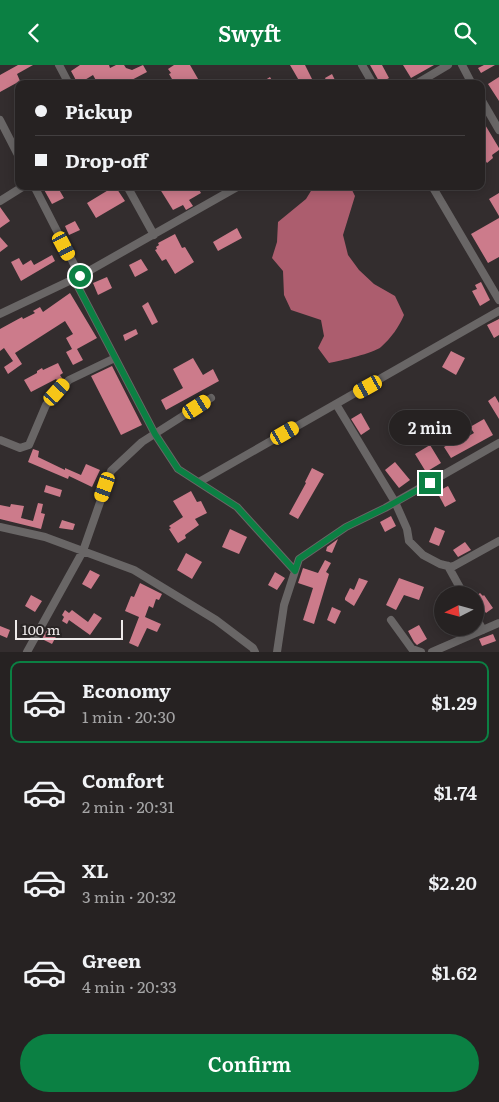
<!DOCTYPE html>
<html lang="en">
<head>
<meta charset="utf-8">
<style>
	:root { --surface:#262222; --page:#322f2f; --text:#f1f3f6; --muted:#a4a4a5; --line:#423f40; --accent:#0b8043 }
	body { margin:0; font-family:Literata,serif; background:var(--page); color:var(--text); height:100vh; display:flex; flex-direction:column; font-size:19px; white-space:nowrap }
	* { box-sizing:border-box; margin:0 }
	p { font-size:16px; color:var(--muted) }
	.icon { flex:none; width:28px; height:28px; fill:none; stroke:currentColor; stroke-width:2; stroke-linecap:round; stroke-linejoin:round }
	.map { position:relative; height:587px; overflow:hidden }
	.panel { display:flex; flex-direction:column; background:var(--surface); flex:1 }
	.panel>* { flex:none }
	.top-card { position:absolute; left:15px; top:15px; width:470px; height:110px; border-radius:10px; box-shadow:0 2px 12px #0003,0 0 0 1px var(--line); display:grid; align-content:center; height:110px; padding:0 20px; background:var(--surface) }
	.needle { width:32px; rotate:264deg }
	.controls { position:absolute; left:434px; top:521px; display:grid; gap:10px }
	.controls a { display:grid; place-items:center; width:50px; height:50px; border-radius:50%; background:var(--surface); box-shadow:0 2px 12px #0003,0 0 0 1px var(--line); font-size:25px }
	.scale { position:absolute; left:15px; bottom:12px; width:108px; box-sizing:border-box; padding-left:5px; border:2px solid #eeeaea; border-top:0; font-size:14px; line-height:18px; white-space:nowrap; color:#eeeaea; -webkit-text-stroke:4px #292424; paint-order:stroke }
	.end { position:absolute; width:22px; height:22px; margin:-11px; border:6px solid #0b8043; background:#fff; box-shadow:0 0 0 2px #fff }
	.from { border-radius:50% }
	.bubble { position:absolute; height:35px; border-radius:18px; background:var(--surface); box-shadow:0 2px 12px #0003,0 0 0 1px var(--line); font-size:16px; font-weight:600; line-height:35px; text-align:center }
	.car { position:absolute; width:15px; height:30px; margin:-15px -8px; border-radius:6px; box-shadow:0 0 4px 1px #0007; background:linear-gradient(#f5c518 24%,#345 0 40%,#f5c518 0 76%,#345 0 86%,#f5c518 0) }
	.top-card b { display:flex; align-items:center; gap:18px; height:48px; font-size:19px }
	.top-card b+b { border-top:1px solid var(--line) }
	.top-card i { width:12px; height:12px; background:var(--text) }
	ul { padding:9px 0 0; list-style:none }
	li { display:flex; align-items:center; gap:15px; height:82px; margin:0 10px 8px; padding:0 10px; border:2px solid transparent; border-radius:10px }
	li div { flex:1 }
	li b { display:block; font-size:19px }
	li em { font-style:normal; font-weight:600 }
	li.active { border-color:var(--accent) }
	li>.icon { width:45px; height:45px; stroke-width:1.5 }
	.action { display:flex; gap:10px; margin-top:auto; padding:10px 20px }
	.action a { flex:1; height:58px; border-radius:30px; background:var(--accent); color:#fff; font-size:20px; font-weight:600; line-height:58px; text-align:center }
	header { display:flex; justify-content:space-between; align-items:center; height:65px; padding:0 20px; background:var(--accent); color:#fff; font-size:22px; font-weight:600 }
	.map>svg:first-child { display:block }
	.water { fill:#ac5d6e }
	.building { fill:#cc7b8b }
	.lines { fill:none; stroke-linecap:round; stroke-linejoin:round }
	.minor { stroke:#696666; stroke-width:8 }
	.route { stroke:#0b8043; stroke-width:6 }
</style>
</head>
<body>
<header><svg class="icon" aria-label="back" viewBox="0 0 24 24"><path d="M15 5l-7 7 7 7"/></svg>Swyft<svg class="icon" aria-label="search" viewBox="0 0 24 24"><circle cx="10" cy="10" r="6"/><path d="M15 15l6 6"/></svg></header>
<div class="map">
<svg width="499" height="587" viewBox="0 0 499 587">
	<rect width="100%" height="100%" fill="#332d2e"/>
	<!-- water -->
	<path class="water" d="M314,121H350L355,131L343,170L348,190L359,205L374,219L395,231L404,250C399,262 391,273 381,282C374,288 340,296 329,298L318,283L324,271L321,255L291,245L284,230L283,206L272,193L277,177L278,157L306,134Z"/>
	<!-- building -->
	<path class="building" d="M18,0H33L17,9L20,16L0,27V10Z
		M80,0H109L110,3L116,0H124L126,3L132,5L143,0L147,7L124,19H98L93,10L78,19L71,6Z
		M174,0H190L201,19H175L169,9L171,8L168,4Z
		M290,0H305L313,16L308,19H301Z
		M370,0H382L389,13L380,18Z
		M403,0H434L411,13Z
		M484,0H495L481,8L478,3Z
		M332,9L337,19H328L325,13Z
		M270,12L274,19H259Z
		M499,12V36L488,19Z
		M481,53L499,83V85L492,90L493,93L487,98L481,89L485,86L481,79Z
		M42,121H57L64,133L52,139Z
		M115,121L125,136L96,153L87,138Z
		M158,121H197L201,128L189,135L193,141L186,145L183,140L173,145Z
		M499,128V151L489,134Z
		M0,142L10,156L0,163Z
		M499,153V192L488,198L471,169Z
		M75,156L80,165L69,170L65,161Z
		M237,163L242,173L218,186L213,177Z
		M175,169L182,183L185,182L194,197L175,209L166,194L162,196L155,185L157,184L156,182L159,180L158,178Z
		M0,172L8,181L0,187Z
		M52,190L55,196L21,216L11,197L19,193L23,200L31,195L34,200Z
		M141,194L148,205L135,212L129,200Z
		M107,212L112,223L98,230L93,218Z
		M481,217L490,235L480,241L472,226L477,224L475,220Z
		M70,228L97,273L77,284L83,295L73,300L66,287L72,284L66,273L73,269L65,256L15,288L22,299L8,309L4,302L13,296L4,283L0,286V264L22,252L23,254L35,248L33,246L40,242L43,247Z
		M148,237L158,257L152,260L142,241Z
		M499,254V270L494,273L487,260Z
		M136,264L138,269L125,276L123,270Z
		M451,286L465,293L456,310L442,302Z
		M193,293L203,310L213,304L219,316L166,345L161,335L183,323L173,304Z
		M58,298L63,308L60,310L62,313L57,315L56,314L31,327L24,315L37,308V306L42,303L43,305Z
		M112,301L142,360L121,370L91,311Z
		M495,331L499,338V354L488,336Z
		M361,348L370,364L361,370L351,354Z
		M484,354L493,370L451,393L444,382L454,376L455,379L474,368L470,362Z
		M410,357L425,365L417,380L402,372Z
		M430,380L441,398L426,407L415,389Z
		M33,384L39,386L38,392L65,405V403L81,410L86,399L100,405L92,422L69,411L68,414L28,397Z
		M395,397L410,415L399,423L385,405Z
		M312,403L324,409L298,454L289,449L306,418L305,417Z
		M46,420L62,425L60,432L44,427Z
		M448,421L456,436L445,442L437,427Z
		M191,426L197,437L201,436L207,448L195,454L199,460L185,470L186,473L178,478L169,464L171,463L169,461L183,452L173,436Z
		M38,438L43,439L41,448L45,449L41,464L0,454V440L10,442L11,439L24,441L21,453L33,456Z
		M391,451L396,461L385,467L380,457Z
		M62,455L75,459L73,465L59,463Z
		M435,462L445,466L439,481L429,477Z
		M230,464L247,472L239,489L222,482Z
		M338,474L332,488L326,486L327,482Z
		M465,477L471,485L458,492L453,485Z
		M186,488L202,497L192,514L177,505Z
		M325,495L331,498L326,507L329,509L314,559L303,555L313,523L298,518L303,503L318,508Z
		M90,505L100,510L91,524L82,519Z
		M275,507L285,513L277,525L268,520Z
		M359,513L368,516L354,541L345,535V533L350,523L354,525Z
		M399,513L424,522L419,535L404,530L396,545L386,540Z
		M140,518L162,529L159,535L156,534L153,543L149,541L145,552L161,559L157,567L147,563L138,582L129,578L139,552L125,546L131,531L134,532Z
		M480,528L483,531L484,530L493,543L486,548L475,532Z
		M31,530L42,536L35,547L25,541Z
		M442,533V550L435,536Z
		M332,542L341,546L335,559L327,555Z
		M65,545L69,548L72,545L88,557L94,548L102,553L90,570L69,555L67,559L62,556L64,552L62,550Z
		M419,560L427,574L417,580L414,577L408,566Z
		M0,561L10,565L7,573L0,570Z
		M49,561L59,566L52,579L42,574Z
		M493,569L496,576L482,581L479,574Z"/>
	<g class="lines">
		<!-- minor -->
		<path class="minor" d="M59,0L69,19
			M362,0L373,19
			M462,0L472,19
			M416,19L448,0
			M481,34L499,65
			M0,55L19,92
			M34,121L80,211
			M127,121L154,170
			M432,121L499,235
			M0,136L24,121
			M74,214L155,369L178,404L237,442L295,506
			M0,249L80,211L239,121
			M336,339L395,437L407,464L409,476L423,490L440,499L452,502L499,476
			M0,375L20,383L29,380L46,340L69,315L115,293
			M199,417L499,246
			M0,462L45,472L134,505L216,555L253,583L255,587
			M448,501L464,530
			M475,551L483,565
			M391,555L412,584L421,587
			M27,587L83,486L111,406L142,377L211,333
			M277,587L284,540L299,494L346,462L385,443L499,378
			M432,587L499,558"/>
	</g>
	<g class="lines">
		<!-- route -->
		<path class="route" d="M80,211L74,214L155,369L178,404L237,442L295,506L299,494L346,462L385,443L430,418"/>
	</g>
</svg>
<div class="controls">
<a><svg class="needle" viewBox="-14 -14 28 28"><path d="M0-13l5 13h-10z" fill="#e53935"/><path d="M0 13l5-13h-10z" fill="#a4a4a5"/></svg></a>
</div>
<div class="scale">100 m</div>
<i class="end from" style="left:80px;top:211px"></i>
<i class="end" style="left:430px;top:418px"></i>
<div class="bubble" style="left:389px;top:345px;width:82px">2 min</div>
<i class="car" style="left:64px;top:181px;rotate:152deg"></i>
<i class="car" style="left:368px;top:322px;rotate:241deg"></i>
<i class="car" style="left:57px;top:327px;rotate:42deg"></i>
<i class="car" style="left:197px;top:342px;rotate:57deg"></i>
<i class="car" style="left:285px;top:368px;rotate:60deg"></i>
<i class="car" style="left:105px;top:422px;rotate:199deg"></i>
<div class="top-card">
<b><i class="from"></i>Pickup</b>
<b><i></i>Drop-off</b>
</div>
</div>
<section class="panel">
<ul>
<li class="active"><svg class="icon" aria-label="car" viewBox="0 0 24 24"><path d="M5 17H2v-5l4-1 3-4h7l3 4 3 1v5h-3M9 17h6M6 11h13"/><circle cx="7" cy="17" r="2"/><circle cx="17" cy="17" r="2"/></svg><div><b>Economy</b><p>1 min · 20:30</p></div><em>$1.29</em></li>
<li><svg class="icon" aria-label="car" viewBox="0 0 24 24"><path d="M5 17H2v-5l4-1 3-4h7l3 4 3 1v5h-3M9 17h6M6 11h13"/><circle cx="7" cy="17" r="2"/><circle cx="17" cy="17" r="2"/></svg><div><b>Comfort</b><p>2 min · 20:31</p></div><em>$1.74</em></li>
<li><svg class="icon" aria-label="car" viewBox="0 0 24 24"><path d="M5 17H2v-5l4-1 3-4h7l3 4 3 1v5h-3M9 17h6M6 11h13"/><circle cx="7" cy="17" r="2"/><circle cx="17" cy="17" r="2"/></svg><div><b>XL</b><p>3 min · 20:32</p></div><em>$2.20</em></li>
<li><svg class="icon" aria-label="car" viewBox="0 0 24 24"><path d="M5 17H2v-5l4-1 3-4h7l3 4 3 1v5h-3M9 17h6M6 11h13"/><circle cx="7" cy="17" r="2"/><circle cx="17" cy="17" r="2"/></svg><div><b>Green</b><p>4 min · 20:33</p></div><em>$1.62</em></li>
</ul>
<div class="action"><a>Confirm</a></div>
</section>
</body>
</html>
